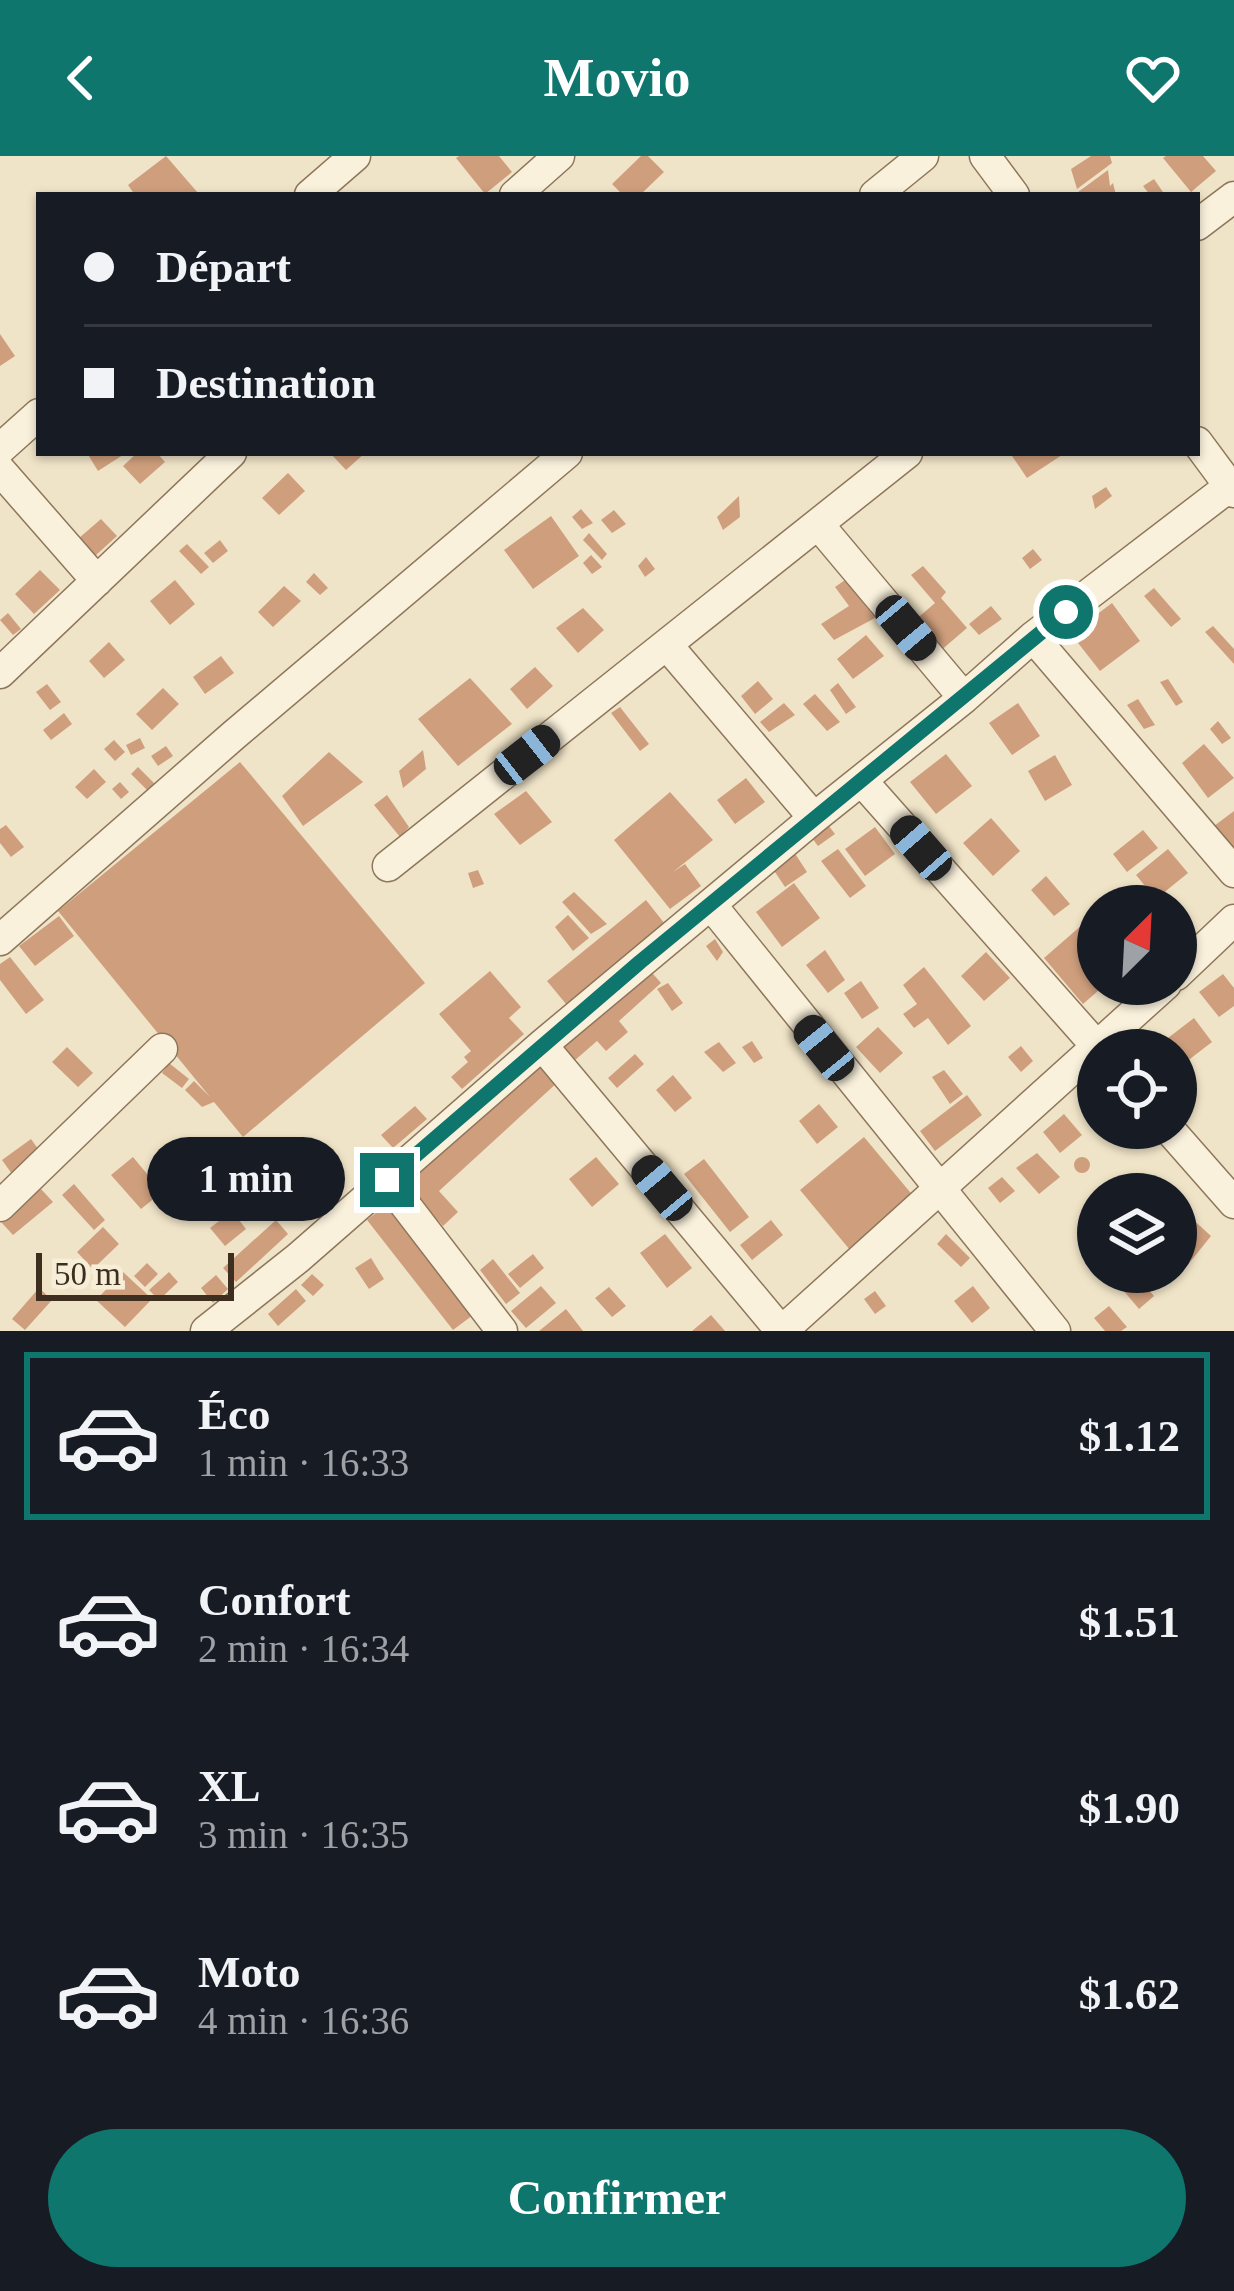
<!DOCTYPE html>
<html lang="fr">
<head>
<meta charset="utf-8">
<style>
	:root { --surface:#171b24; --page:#20242c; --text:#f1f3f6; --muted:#9ea1a6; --line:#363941; --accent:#0f766e }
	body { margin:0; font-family:Georgia,serif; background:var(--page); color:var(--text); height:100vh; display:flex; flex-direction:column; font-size:45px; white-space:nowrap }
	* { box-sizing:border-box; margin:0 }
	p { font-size:39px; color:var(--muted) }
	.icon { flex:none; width:66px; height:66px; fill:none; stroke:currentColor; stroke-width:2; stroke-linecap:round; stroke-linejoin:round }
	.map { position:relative; height:1175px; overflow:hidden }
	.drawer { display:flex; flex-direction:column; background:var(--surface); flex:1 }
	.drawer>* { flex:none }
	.guide { position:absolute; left:36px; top:36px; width:1164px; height:264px; border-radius:0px; box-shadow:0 3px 9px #0004; display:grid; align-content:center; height:264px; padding:0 48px; background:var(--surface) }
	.needle { width:78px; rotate:24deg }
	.controls { position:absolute; left:1077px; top:729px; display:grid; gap:24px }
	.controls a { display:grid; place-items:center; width:120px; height:120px; border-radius:50%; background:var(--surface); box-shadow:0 3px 9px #0004; font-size:60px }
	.scale { position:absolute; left:36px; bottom:30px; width:198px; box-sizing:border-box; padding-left:12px; border:6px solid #3d2e20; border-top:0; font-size:33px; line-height:42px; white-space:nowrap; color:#3d2e20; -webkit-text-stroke:9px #f7eed8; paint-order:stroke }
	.end { position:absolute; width:54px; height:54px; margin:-27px; border:15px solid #0f766e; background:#fff; box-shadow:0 0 0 6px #fff }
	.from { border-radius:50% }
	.bubble { position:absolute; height:84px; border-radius:42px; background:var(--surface); box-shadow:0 3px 9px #0004; font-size:39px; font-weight:700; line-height:84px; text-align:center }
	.car { position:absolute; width:36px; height:72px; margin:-36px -18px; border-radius:15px; box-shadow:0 0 9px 3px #0007; background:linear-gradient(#222 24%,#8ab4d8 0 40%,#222 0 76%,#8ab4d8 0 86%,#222 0) }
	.guide b { display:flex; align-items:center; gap:42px; height:114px; font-size:45px }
	.guide b+b { border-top:3px solid var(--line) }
	.guide i { width:30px; height:30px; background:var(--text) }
	ul { padding:21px 0 0; list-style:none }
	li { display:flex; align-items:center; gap:36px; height:168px; margin:0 24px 18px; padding:0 24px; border:6px solid transparent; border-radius:0px }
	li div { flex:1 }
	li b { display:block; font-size:45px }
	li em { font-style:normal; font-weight:700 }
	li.on { border-color:var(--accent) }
	li>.icon { width:108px; height:108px; stroke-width:1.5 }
	.primary-button { display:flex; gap:24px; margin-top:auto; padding:24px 48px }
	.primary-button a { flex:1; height:138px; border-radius:72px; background:var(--accent); color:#fff; font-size:48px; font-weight:700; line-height:138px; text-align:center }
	header { display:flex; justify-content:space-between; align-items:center; height:156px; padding:0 48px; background:var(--accent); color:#fff; font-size:54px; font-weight:700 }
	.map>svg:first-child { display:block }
	.building { fill:#cf9f7d }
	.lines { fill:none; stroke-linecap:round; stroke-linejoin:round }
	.street-casing { stroke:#8d765c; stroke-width:33 }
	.street { stroke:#faf1dc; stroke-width:30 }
	.route { stroke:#0f766e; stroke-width:15 }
</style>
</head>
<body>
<header><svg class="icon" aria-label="back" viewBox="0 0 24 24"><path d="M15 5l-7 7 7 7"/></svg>Movio<svg class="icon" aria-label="heart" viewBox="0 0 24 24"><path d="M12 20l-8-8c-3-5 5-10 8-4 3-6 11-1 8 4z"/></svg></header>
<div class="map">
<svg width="1234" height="1175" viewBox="0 0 1234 1175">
	<rect width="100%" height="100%" fill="#f0e4c8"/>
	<!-- building -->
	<path class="building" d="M166,0L198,37L135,39L128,29Z
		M459,0H499L512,16L485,38L456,2Z
		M641,0H648L664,16L640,39H623L612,28Z
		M1091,0H1110L1112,7L1077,33L1071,13Z
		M1166,0H1203L1216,15L1191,36L1163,2Z
		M1108,14L1110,30L1113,27L1116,39H1074Z
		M1154,23L1165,39H1150L1143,30Z
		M0,178L15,200L0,210Z
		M87,297H126L98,315Z
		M137,297H157L165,306L140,328L123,310Z
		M330,297H365L346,314Z
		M1010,297H1065L1027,322Z
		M288,317L305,335L279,359L262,342Z
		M1106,331L1112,340L1095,353L1092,340Z
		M739,340L740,361L723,374L717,361Z
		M581,353L593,367L582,373L572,361Z
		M614,354L626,368L612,377L601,364Z
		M551,360L579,400L533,433L504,394Z
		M101,363L117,380L95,400L79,382Z
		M589,377L607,398L602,404L583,384Z
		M220,384L228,395L213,407L204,397Z
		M187,388L209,411L201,418L179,395Z
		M1033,393L1042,404L1030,413L1022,402Z
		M591,399L602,411L592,418L583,407Z
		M646,401L655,413L645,421L638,410Z
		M923,410L946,436L941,442L967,472L932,502L906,472L935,447L911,419Z
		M40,414L60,434L34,458L15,438Z
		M314,417L328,432L320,439L306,426Z
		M175,424L195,448L170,469L150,445Z
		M845,424L875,462L834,484L821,468L849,450L835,431Z
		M284,430L301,445L273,471L258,456Z
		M1154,432L1181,463L1171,471L1144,440Z
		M1112,447L1140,485L1100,515L1071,478Z
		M991,450L1002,463L979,479L969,468Z
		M583,452L604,474L578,497L556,472Z
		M8,457L21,473L13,479L0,464Z
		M1213,470L1234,493V508L1205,476Z
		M866,479L884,500L853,523L837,503Z
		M109,486L125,504L104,522L89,505Z
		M221,500L234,517L205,538L193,521Z
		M535,511L553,530L527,553L510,533Z
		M470,522L512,568L458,610L418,563Z
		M1168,523L1183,546L1176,550L1160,526Z
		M758,525L773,543L755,558L741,540Z
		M838,527L856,551L846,558L830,534Z
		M47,528L61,546L50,554L36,536Z
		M163,532L179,548L152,574L136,558Z
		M815,538L840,566L827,575L803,548Z
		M1138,543L1155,569L1144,573L1127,549Z
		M784,547L795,559L769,576L760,566Z
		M1018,547L1040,580L1012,599L989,567Z
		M620,551L649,588L640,595L611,557Z
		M64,557L72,568L51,584L43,574Z
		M1218,565L1231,582L1222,588L1210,573Z
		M140,582L145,592L131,599L126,589Z
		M114,584L125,596L115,605L104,593Z
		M1204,588L1234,622L1208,642L1182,607Z
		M166,590L173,600L158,610L151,600Z
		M423,594L426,613L403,632L399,615Z
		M329,596L363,626L303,670L282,640Z
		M946,598L972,630L936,658L910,626Z
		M1055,599L1072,629L1045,645L1028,615Z
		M240,606L425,827L243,981L214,946L202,951L185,934L194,925L210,941L58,755Z
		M138,611L156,629L149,636L131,618Z
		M94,613L106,626L87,643L75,631Z
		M746,622L765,646L735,668L717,644Z
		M120,626L129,636L121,643L112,633Z
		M526,635L552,666L520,689L494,658Z
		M670,636L713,684L673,716L685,708L701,730L670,753L614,684Z
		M387,639L409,671L400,681L374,649Z
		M1234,655V696L1214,670Z
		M822,661L835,678L818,690L806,674Z
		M991,662L1020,695L993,720L963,687Z
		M6,669L24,691L11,701L0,687V673Z
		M875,671L895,698L865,720L845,693Z
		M1143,674L1158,692L1127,716L1113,698Z
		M838,693L866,730L850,742L821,705Z
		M1168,693L1188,717L1156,743L1136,719Z
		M794,696L807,716L785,731L771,710Z
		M478,714L484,728L473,732L468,717Z
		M1046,720L1070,748L1054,760L1031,734Z
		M794,727L820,762L782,791L756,756Z
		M574,736L607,768L591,778L562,746Z
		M646,744L665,768L566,848L547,825Z
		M1098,755V828H1106L1083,848L1044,802Z
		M568,759L589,782L573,795L555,771Z
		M59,760L74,780L35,810L19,790Z
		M715,783L723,796L717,805L706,790Z
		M825,794L845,824L828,837L806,809Z
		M986,796L1010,822L984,845L961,820Z
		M10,801L44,844L26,858L0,824V808Z
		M647,811L661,827L619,865L628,876L606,895L597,885L574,905L560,889Z
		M924,811L971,870L948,889L928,862L914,872L903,858L917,848L903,829Z
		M490,815L521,851L509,862L524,878L462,933L451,921L468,906L464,901L471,895L439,858Z
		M1223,818L1234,832V850L1219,861L1199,836Z
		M861,825L879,852L862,863L844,837Z
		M668,827L683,847L672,855L657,833Z
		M1194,862L1212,886L1186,906L1168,882Z
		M878,871L903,897L880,917L856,891Z
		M752,885L763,902L754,907L742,891Z
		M719,886L736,907L723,916L704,896Z
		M1021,890L1033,905L1021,916L1008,901Z
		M67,891L93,917L78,931L52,906Z
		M635,898L644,908L617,932L608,922Z
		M539,904L559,925L439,1035L458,1056L443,1070L404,1028Z
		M169,907L189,923L182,932L162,917Z
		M944,914L963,938L950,948L932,921Z
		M673,919L692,942L675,956L656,934Z
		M967,939L982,959L935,995L920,975Z
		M819,948L838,971L817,988L799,965Z
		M415,950L427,963L393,992L381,979Z
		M1064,958L1082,979L1060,997L1043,976Z
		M864,981L915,1042L850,1094L800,1034Z
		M31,983L41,997L12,1018L2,1004Z
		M313,983L330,1000L305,1025L289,1008Z
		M1037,997L1060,1021L1039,1038L1016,1012Z
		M1074 1009a8 8 0 1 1 16 0a8 8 0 1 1-16 0Z
		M133,1001L162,1036L141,1053L111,1019Z
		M596,1001L619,1028L592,1051L569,1023Z
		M704,1003L749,1061L730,1076L684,1018Z
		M278,1009L297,1031L288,1039L269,1018Z
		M1002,1021L1015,1035L1000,1047L988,1032Z
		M74,1028L105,1064L94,1074L62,1039Z
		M41,1033L53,1046L13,1079L1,1066Z
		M387,1048L473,1159L453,1174L367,1064Z
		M232,1055L246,1073L225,1090L210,1072Z
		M1187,1058L1211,1080L1186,1111L1176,1101V1070Z
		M276,1064L288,1078L236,1126L223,1112Z
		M771,1064L783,1079L752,1104L740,1089Z
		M103,1071L119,1088L93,1113L77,1096Z
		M665,1078L692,1112L667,1132L640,1097Z
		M946,1078L970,1102L961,1111L937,1088Z
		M533,1098L544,1112L520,1132L508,1118Z
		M371,1102L384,1123L369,1133L355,1112Z
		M493,1103L520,1137L506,1148L480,1114Z
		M147,1107L158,1118L145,1131L134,1120Z
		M123,1116L152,1143L125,1171L96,1144Z
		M169,1116L178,1126L159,1144L149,1134Z
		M1133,1116L1154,1140L1139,1153L1118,1128Z
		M312,1118L324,1129L313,1140L301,1129Z
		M216,1119L228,1133L213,1147L201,1132Z
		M541,1130L556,1147L526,1172L511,1155Z
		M973,1130L990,1152L972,1167L954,1145Z
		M609,1131L626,1150L612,1161L595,1142Z
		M39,1132L52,1144L25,1174L12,1163Z
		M296,1133L306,1145L278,1170L268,1158Z
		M875,1135L886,1150L875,1158L864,1143Z
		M1109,1150L1127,1171L1121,1175H1105L1094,1162Z
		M566,1153L583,1175H539Z
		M711,1159L725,1175H692Z"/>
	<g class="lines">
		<!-- street casing -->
		<g class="street-casing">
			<path id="street" d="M985,0L1014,39
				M310,39L355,0
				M515,39L559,0
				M875,39L923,0
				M1197,69L1234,41
				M1197,286L1234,336
				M0,293L39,258
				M0,314L97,425
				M818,368L964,542
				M1033,481L1234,716
				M667,489L814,662
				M0,517L231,297
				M862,625L1100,894
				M388,710L907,297
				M712,750L1055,1175
				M0,784L234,579L567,297
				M1176,819L1234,764
				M542,889L781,1175
				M1168,972L1234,1047
				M387,1025L502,1175
				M0,1050L162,893
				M206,1175L298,1102L542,889L814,662L964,542L1033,481L1234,327
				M782,1175L1166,828"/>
		</g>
		<!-- street -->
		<use href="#street" class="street"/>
	</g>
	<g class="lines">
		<!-- route -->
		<path class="route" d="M387,1024L640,806L1066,456"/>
	</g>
</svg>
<div class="controls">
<a><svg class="needle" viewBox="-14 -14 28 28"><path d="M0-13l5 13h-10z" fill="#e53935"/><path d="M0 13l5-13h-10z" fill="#9ea1a6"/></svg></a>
<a><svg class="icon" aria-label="locate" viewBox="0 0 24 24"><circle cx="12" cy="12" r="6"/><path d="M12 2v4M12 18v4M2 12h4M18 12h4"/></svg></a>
<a><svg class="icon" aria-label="layers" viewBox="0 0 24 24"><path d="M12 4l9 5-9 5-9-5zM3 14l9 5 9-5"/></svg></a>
</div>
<div class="scale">50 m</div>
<i class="end from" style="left:1066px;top:456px"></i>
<i class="end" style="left:387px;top:1024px"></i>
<div class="bubble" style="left:147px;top:981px;width:198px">1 min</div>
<i class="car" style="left:906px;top:472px;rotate:140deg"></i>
<i class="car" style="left:527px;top:599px;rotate:52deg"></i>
<i class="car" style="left:921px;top:692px;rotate:319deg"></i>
<i class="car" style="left:824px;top:892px;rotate:321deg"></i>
<i class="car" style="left:662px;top:1032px;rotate:320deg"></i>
<div class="guide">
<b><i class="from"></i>Départ</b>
<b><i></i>Destination</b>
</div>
</div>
<section class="drawer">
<ul>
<li class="on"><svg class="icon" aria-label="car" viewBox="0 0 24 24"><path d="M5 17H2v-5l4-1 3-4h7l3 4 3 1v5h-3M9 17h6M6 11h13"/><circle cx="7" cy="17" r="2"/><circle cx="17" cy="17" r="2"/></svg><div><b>Éco</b><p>1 min · 16:33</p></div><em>$1.12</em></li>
<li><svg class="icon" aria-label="car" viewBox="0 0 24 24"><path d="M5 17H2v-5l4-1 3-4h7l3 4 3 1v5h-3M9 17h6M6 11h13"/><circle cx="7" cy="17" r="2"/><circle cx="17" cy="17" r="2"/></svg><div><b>Confort</b><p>2 min · 16:34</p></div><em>$1.51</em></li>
<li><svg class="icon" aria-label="car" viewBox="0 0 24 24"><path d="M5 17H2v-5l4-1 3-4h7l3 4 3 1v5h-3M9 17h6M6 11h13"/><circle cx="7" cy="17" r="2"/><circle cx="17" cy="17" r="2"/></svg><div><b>XL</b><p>3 min · 16:35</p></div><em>$1.90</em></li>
<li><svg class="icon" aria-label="car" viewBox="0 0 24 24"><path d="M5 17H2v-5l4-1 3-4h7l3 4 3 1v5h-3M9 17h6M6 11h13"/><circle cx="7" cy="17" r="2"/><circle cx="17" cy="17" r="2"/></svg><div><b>Moto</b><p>4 min · 16:36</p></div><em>$1.62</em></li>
</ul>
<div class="primary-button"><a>Confirmer</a></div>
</section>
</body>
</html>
